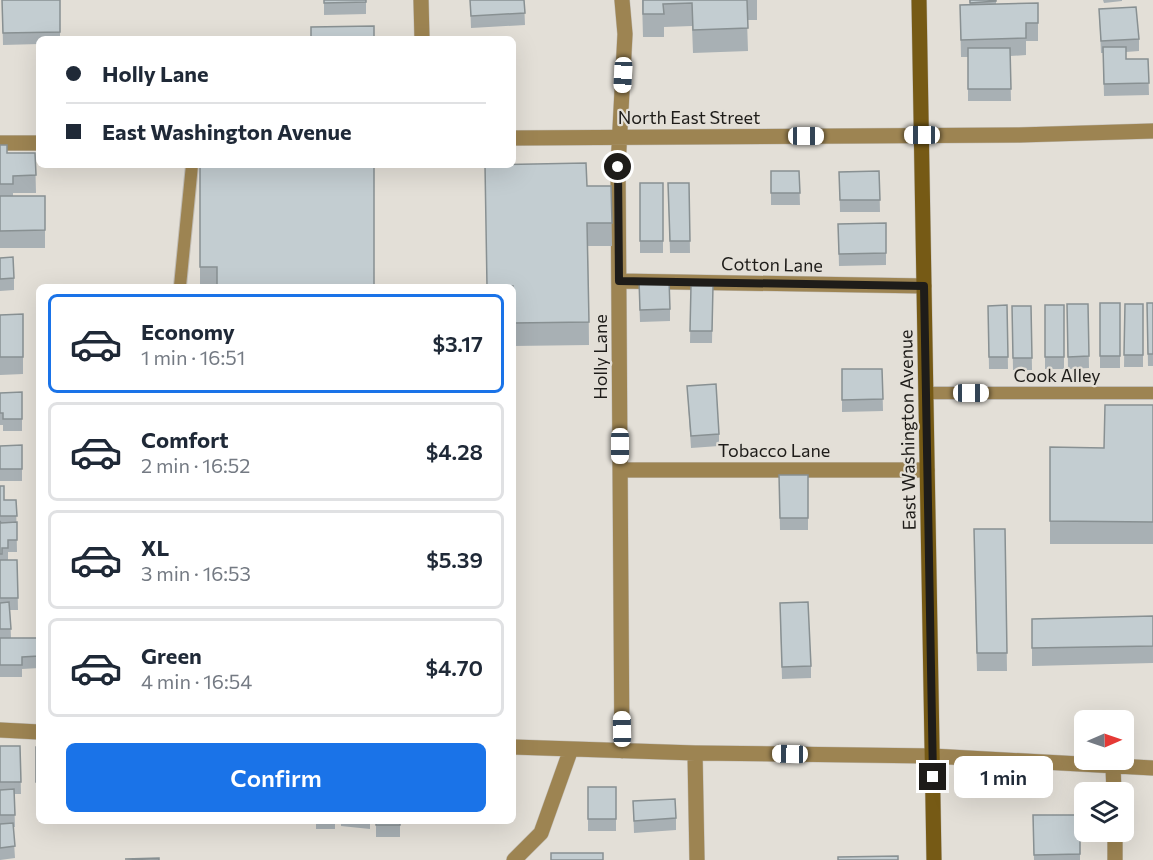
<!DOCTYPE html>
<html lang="en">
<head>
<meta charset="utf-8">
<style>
	:root { --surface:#fff; --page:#f6f6f7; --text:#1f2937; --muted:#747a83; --line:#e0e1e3; --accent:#1a73e8 }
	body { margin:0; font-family:Commissioner,sans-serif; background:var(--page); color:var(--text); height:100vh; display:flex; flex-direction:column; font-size:22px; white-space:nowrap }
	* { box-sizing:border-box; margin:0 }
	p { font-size:20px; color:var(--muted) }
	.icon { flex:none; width:33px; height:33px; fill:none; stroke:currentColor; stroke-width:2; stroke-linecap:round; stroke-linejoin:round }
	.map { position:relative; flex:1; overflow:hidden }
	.panel { position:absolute; left:36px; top:284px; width:480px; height:540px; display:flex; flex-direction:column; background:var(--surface); border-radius:9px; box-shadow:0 6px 24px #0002 }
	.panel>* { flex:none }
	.top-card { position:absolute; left:36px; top:36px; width:480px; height:132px; border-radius:9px; box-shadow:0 6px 24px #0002; display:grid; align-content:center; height:132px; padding:0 30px; background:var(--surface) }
	.needle { width:39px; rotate:88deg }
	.fabs { position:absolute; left:1074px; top:710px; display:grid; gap:12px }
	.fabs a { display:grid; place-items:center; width:60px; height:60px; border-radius:9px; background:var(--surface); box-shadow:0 6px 24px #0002; font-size:30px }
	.end { position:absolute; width:27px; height:27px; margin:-14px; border:8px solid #1e1c19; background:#fff; box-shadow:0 0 0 3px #fff }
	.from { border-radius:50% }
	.bubble { position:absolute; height:42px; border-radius:9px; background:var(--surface); box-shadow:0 6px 24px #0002; font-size:20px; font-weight:600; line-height:42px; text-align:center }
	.car { position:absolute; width:18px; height:36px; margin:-18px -9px; border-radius:8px; box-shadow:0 0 4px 2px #0007; background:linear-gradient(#fff 24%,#345 0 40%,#fff 0 76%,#345 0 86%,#fff 0) }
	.top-card b { display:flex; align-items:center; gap:21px; height:57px; font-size:22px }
	.top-card b+b { border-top:2px solid var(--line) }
	.top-card i { width:15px; height:15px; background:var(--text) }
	ul { padding:10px 0 0; list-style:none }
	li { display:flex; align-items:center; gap:18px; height:99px; margin:0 12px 9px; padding:0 18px; border:3px solid var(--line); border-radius:9px }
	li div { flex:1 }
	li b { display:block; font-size:22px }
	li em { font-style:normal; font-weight:600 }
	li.active { border-color:var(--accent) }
	li>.icon { width:54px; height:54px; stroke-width:1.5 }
	.button { display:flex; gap:12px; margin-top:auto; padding:12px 30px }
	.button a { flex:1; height:69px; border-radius:9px; background:var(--accent); color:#fff; font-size:24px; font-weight:600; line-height:69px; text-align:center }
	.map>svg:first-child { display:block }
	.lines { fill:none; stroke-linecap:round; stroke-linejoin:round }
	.lane-casing { stroke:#c0bcb5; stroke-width:14 }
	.street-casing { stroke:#c0bcb5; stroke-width:16 }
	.secondary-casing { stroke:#c0bcb5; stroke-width:16 }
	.lane { stroke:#9d8452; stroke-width:12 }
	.street { stroke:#9d8452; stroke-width:15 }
	.secondary { stroke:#765a15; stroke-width:15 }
	.wall { fill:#a8b0b4 }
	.building { fill:#c3cdd1; stroke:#889092; stroke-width:1.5 }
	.route { stroke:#1e1c19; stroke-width:8 }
	.labels { text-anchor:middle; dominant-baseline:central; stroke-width:4.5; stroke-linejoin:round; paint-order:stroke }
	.street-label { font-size:18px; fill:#1e1c19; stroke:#e3dfd7 }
</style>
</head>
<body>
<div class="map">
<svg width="1153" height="860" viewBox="0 0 1153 860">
	<rect width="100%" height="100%" fill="#e3dfd7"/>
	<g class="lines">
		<!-- lane casing -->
		<g class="lane-casing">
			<path id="lane" d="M180,286L192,165
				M926,393H1153"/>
		</g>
		<!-- street casing -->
		<g class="street-casing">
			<path id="street" d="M421,0L422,39
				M513,138L1019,135L1153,131
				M0,143H39
				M619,281L924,286
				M620,470H927
				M0,730L39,732
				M513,747L695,753L932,756L1153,768
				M622,751L618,167L625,34L622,0
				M695,753L697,860
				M1113,767L1114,792
				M1115,831V860
				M514,860L541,833L571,749"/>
		</g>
		<!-- secondary casing -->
		<g class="secondary-casing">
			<path id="secondary" d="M919,0L934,860"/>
		</g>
		<!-- lane -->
		<use href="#lane" class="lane"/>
		<!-- street -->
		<use href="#street" class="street"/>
		<!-- secondary -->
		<use href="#secondary" class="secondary"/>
	</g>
	<!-- wall -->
	<path class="wall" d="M2,0H60V39H39V44L3,45Z
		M324,0H366V14L324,15Z
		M470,0H524L525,25L471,28Z
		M642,0H757V20H747L748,51L693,53L692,26L664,27V37H643Z
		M969,0H996V4L1038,23V41H1026V55L1010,56L1011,101H968V57H961L960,5L970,4Z
		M1103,0H1122V1L1104,3Z
		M1099,9L1139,39V51L1126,52V59H1148L1149,95L1104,96L1103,53H1101Z
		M0,145L7,153H35L36,193H13V196H45V248H0Z
		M200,165L374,286H200Z
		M771,171H799L800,205H771Z
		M879,171L880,212H840L839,172Z
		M640,183H663V253H640Z
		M668,183H689L690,253H670Z
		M587,186H611L612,246H588L589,345L513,346V286Z
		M886,223V265L839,266L838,224Z
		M0,258L14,278V290L0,291Z
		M691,286H713L712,343H690Z
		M639,292L670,309V321L640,322Z
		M1100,303H1120V368H1100Z
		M1147,303H1153V366H1148Z
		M1067,304H1088L1089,368L1068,369Z
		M1125,304H1143V367H1124Z
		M1007,305L1008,369H989L988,306Z
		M1045,305H1064V369H1045Z
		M1012,306H1031L1032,370H1013Z
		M23,314V374L0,375V315Z
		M842,369H882L883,411L842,412Z
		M687,386L719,434V446L691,448Z
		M22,392V431H3V425H0V393Z
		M1153,405V544H1050V447L1104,448Z
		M22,445V481H0V446Z
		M779,475H808V530H780Z
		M0,486L4,500H16L17,552H8V560H17L18,610H10L11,638H39V668L22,669V677H0Z
		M1005,529L1007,671H977L974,547Z
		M780,615L811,666V678L782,679Z
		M1153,616V663L1032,666V619Z
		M0,746H20L21,794H14L15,827H13L15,858L0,860Z
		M36,747H39V794H36Z
		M588,787H616V831H588Z
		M633,801L676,818V830L634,833Z
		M1033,815H1080V860H1034Z
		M316,820H335V829H316Z
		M341,820H370V829L341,826Z
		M376,820H400V837H376Z
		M477,820H499V821L477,822Z"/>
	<!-- building -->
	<path class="building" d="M2,0H60V32L3,33Z
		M324,0H366V2L324,3Z
		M470,0H524L525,13L471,16Z
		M643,0H747L748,28L693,30L692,3L663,4L664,14H643Z
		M970,0H996V1L970,3Z
		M1038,3V23H1026V38L961,40L960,5Z
		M1136,7L1139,39L1101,41L1099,9Z
		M374,26V39H311V27Z
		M1103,47H1126V59H1148L1149,83L1104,84Z
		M968,48H1010L1011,89H968Z
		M0,145H7V153H35L36,175L13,176V184H0Z
		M586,163L587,186H611L612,223H587L589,322L513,323V286H487L485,165Z
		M200,165H374V286H217V267H200Z
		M771,171H799L800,193H771Z
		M879,171L880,200H840L839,172Z
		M640,183H663V241H640Z
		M668,183H689L690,241H670Z
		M0,196H45V230L0,231Z
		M886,223V253L839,254L838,224Z
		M13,257L14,278L0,279V258Z
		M669,279L670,309L640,310L639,280Z
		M691,286H713L712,331H690Z
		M1100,303H1120V356H1100Z
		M1147,303H1153V354H1148Z
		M1067,304H1088L1089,356L1068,357Z
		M1125,304H1143V355H1124Z
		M1007,305L1008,357H989L988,306Z
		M1045,305H1064V357H1045Z
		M1012,306H1031L1032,358H1013Z
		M23,314V357H0V315Z
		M842,369H882L883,399L842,400Z
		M716,384L719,434L691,436L687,386Z
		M22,392V419H3V413H0V393Z
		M1105,405H1153V522L1050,521V447L1104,448Z
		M22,445V469H0V446Z
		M779,475H808V518H780Z
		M0,486H4V500H16L17,516H0Z
		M0,521L1,523L17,522V540H8V548H2V554H0Z
		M974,529H1005L1007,653H977Z
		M0,560H17L18,598H0Z
		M9,602L11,629H0V603Z
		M808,602L811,666L782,667L780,603Z
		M1153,616V646L1032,648V619Z
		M0,638H39V656L22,657V665H0Z
		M0,746H20L21,782H0Z
		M36,747H39V782H36Z
		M588,787H616V819H588Z
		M14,789L15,815H0V790Z
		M675,799L676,818L634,821L633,801Z
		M1033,815H1080V854L1034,855Z
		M376,820H400V825H376Z
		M13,823L15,846L0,848V824Z
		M551,853H603V860H551Z
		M898,856V860H838V857Z
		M159,858V860L125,859Z"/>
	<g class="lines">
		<!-- route -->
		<path class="route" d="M618,167L619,281L924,286L933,777"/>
	</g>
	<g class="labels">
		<!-- street labels -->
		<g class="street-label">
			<text x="689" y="117">North East Street</text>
			<text transform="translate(772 264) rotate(1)">Cotton Lane</text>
			<text transform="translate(600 357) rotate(-90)">Holly Lane</text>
			<text x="1057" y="375">Cook Alley</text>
			<text transform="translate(907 430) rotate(-91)">East Washington Avenue</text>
			<text x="774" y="450">Tobacco Lane</text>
		</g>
	</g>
</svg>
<div class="fabs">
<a><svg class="needle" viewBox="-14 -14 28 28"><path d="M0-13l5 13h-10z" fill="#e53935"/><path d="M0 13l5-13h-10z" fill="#747a83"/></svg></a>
<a><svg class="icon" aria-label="layers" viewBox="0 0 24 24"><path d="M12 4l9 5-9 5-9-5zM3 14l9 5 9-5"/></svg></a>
</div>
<i class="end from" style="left:618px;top:167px"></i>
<i class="end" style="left:933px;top:777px"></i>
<div class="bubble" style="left:954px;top:756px;width:99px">1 min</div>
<i class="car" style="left:623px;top:75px;rotate:183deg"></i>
<i class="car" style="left:922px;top:135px;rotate:270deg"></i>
<i class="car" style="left:806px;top:136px;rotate:90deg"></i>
<i class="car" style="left:971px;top:393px;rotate:90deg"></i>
<i class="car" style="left:620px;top:446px;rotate:180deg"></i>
<i class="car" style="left:622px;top:729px;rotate:359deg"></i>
<i class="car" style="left:790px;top:754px;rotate:271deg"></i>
<div class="top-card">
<b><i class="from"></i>Holly Lane</b>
<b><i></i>East Washington Avenue</b>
</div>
<section class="panel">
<ul>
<li class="active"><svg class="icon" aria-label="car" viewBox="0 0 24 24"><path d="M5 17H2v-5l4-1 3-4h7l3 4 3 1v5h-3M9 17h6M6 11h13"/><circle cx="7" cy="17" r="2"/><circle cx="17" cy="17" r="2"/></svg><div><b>Economy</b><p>1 min · 16:51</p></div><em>$3.17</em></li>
<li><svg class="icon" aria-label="car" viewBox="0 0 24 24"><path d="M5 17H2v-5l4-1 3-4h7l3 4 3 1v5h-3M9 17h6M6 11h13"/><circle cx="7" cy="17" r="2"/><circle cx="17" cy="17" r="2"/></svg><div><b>Comfort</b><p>2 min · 16:52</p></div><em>$4.28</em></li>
<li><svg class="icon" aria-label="car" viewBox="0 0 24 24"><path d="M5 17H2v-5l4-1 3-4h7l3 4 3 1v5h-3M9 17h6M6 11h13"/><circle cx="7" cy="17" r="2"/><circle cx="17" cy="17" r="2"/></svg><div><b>XL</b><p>3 min · 16:53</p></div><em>$5.39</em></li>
<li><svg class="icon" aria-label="car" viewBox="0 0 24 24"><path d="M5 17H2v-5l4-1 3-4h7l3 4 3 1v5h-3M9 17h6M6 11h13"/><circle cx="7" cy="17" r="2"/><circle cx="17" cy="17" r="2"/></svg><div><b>Green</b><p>4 min · 16:54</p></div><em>$4.70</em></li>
</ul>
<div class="button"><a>Confirm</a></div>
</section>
</div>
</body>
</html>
